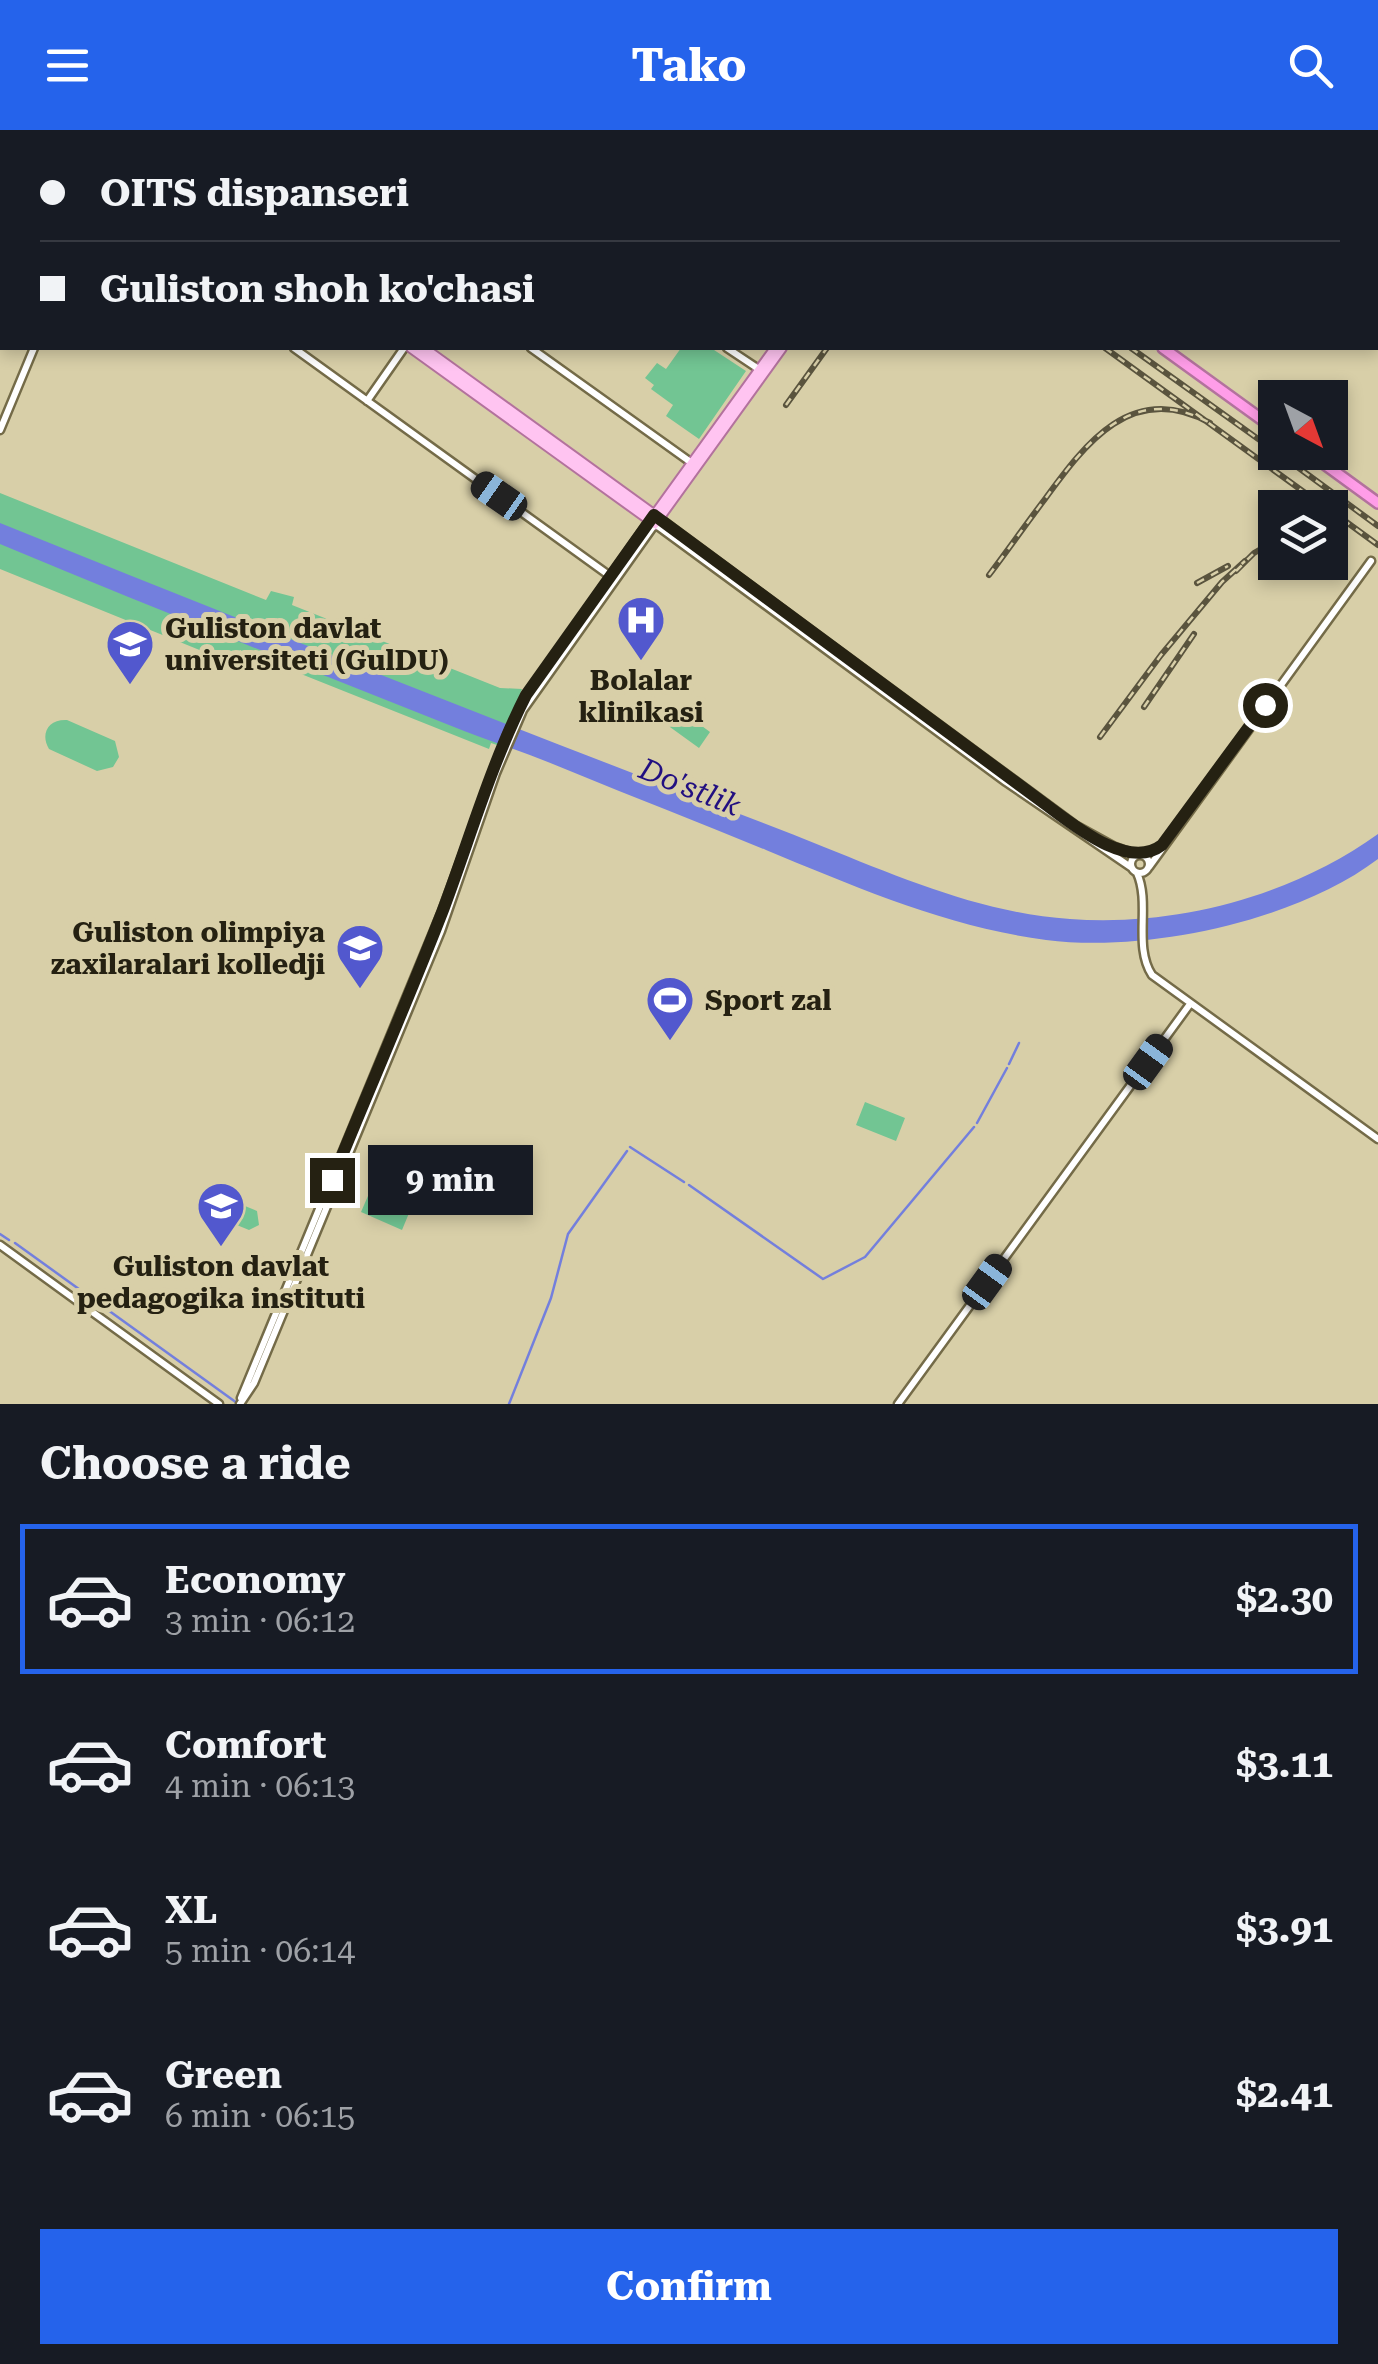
<!DOCTYPE html>
<html lang="en">
<head>
<meta charset="utf-8">
<style>
	:root { --surface:#171b24; --page:#242831; --text:#f1f3f6; --muted:#9ea1a6; --line:#363941; --accent:#2563eb }
	body { margin:0; font-family:"Roboto Serif",serif; background:var(--page); color:var(--text); height:100vh; display:flex; flex-direction:column; font-size:38px; white-space:nowrap }
	* { box-sizing:border-box; margin:0 }
	p { font-size:32px; color:var(--muted) }
	.icon { flex:none; width:55px; height:55px; fill:none; stroke:currentColor; stroke-width:2; stroke-linecap:round; stroke-linejoin:round }
	.map { position:relative; height:1274px; overflow:hidden }
	.details { display:flex; flex-direction:column; background:var(--surface); flex:1 }
	.details>* { flex:none }
	.top-card { position:absolute; left:0px; top:0px; width:1380px; height:220px; box-shadow:0 5px 15px #0003; display:grid; align-content:center; height:220px; padding:0 40px; background:var(--surface) }
	.needle { width:65px; rotate:139deg }
	.controls { position:absolute; left:1258px; top:250px; display:grid; gap:20px }
	.controls a { display:grid; place-items:center; width:90px; height:90px; border-radius:0px; background:var(--surface); box-shadow:0 5px 15px #0003; font-size:50px }
	.end { position:absolute; width:45px; height:45px; margin:-22px; border:12px solid #252112; background:#fff; box-shadow:0 0 0 5px #fff }
	.from { border-radius:50% }
	.bubble { position:absolute; height:70px; border-radius:0px; background:var(--surface); box-shadow:0 5px 15px #0003; font-size:32px; font-weight:700; line-height:70px; text-align:center }
	.car { position:absolute; width:30px; height:60px; margin:-30px -15px; border-radius:12px; box-shadow:0 0 8px 2px #0007; background:linear-gradient(#222 24%,#8ab4d8 0 40%,#222 0 76%,#8ab4d8 0 86%,#222 0) }
	.top-card b { display:flex; align-items:center; gap:35px; height:95px; font-size:38px }
	.top-card b+b { border-top:2px solid var(--line) }
	.top-card i { width:25px; height:25px; background:var(--text) }
	ul { padding:0; list-style:none }
	li { display:flex; align-items:center; gap:30px; height:150px; margin:0 20px 15px; padding:0 20px; border:5px solid transparent; border-radius:0px }
	li div { flex:1 }
	li b { display:block; font-size:38px }
	li em { font-style:normal; font-weight:700 }
	li.selected { border-color:var(--accent) }
	li>.icon { width:90px; height:90px; stroke-width:1.5 }
	h2 { padding:0 40px; font-size:45px; line-height:120px }
	.action { display:flex; gap:20px; margin-top:auto; padding:20px 40px }
	.action a { flex:1; height:115px; border-radius:0px; background:var(--accent); color:#fff; font-size:40px; font-weight:700; line-height:115px; text-align:center }
	header { display:flex; justify-content:space-between; align-items:center; height:130px; padding:0 40px; background:var(--accent); color:#fff; font-size:45px; font-weight:700 }
	.map>svg:first-child { display:block }
	.green { fill:#72c593 }
	.water { fill:#737fdd }
	.lines { fill:none; stroke-linecap:round; stroke-linejoin:round }
	.stream { stroke:#737fdd; stroke-width:2.5 }
	.secondary-casing { stroke:#746b48; stroke-width:11 }
	.primary-casing { stroke:#b3729d; stroke-width:12 }
	.highway-casing { stroke:#b3729d; stroke-width:14 }
	.secondary { stroke:#fff; stroke-width:6 }
	.primary { stroke:#ffc4f1; stroke-width:8 }
	.highway { stroke:#ff9de8; stroke-width:9 }
	.rail-casing { stroke:#5a543e; stroke-width:6 }
	.rail { stroke:#d8cfa8; stroke-width:2.5; stroke-dasharray:8; stroke-linecap:butt }
	.route { stroke:#252112; stroke-width:12 }
	.labels { text-anchor:middle; dominant-baseline:central; stroke-width:10; stroke-linejoin:round; paint-order:stroke }
	.poi-label { font-size:28px; font-weight:bold; fill:#252112; stroke:#d8cfa8; text-anchor:start }
	.water-label { font-size:30px; font-style:italic; fill:#210f81; stroke:#d8cfa8 }
</style>
</head>
<body>
<header><svg class="icon" aria-label="menu" viewBox="0 0 24 24"><path d="M4 6h16M4 12h16M4 18h16"/></svg>Tako<svg class="icon" aria-label="search" viewBox="0 0 24 24"><circle cx="10" cy="10" r="6"/><path d="M15 15l6 6"/></svg></header>
<div class="map">
<svg width="1378" height="1274" viewBox="0 0 1378 1274">
	<rect width="100%" height="100%" fill="#d8cfa8"/>
	<!-- green -->
	<path class="green" d="M681,218H711L746,241L699,309L666,286L673,275L651,259L654,255L645,248L657,233L666,239Z
		M0,363L266,470L271,461L294,467L292,475L500,558L522,559L500,616L491,613L489,619L286,538L276,537L240,520L234,534L0,439Z
		M675,576L710,602L699,618L663,592Z
		M67,590L115,611L119,627L113,637L97,641L49,619C40,604 48,589 67,590Z
		M865,972L905,988L896,1011L856,995Z
		M371,1059L412,1076L402,1100L361,1082Z
		M223,1067L257,1081L259,1095L249,1100L215,1086L212,1074Z"/>
	<!-- water -->
	<path class="water" d="M0,393C232,487 464,578 697,668C740,684 782,700 824,717C904,749 983,783 1070,789C1176,797 1292,766 1378,704V729C1296,791 1148,823 1046,810C948,797 858,758 766,720C701,693 635,668 570,641C530,624 489,611 449,595C299,536 149,476 0,414Z"/>
	<g class="lines">
		<!-- stream -->
		<path class="stream" d="M1009,934L1019,913
			M977,993L1007,938
			M630,1017L684,1052
			M689,1055L823,1149L865,1127L974,997
			M0,1104L9,1110
			M15,1113L237,1273
			M509,1274L551,1168L568,1104L627,1021"/>
		<!-- secondary casing -->
		<g class="secondary-casing">
			<path id="secondary" d="M230,0L233,2
				M399,0L402,2
				M194,2L196,0
				M201,2L203,0
				M887,2L889,0
				M991,2L992,0
				M294,218L610,446
				M531,218L696,336
				M727,218L763,242
				M367,271L404,218
				M0,300L34,218
				M659,388L1075,695L1115,717L1138,725
				M556,524L650,390
				M507,605L531,558
				M1131 734a9 9 0 1 1 18 0a9 9 0 1 1-18 0Z
				M1149,737L1371,431
				M1137,743C1151,774 1133,816 1152,845L1378,1009
				M0,1115L219,1274
				M241,1268L442,781L501,621
				M240,1274L254,1253L441,801L496,643L523,580L655,394L1006,652L1132,738
				M898,1274L1190,874"/>
		</g>
		<!-- primary casing -->
		<g class="primary-casing">
			<path id="primary" d="M112,0L115,2
				M123,0L127,2
				M893,2L895,0
				M943,2L945,0
				M986,2L987,0
				M411,218L655,394L782,218
				M424,218L659,388
				M653,387L775,218"/>
		</g>
		<!-- highway casing -->
		<g class="highway-casing">
			<path id="highway" d="M875,0L879,2
				M1163,218L1275,299
				M1308,322L1378,373"/>
		</g>
		<!-- secondary -->
		<use href="#secondary" class="secondary"/>
		<!-- primary -->
		<use href="#primary" class="primary"/>
		<!-- highway -->
		<use href="#highway" class="highway"/>
		<!-- rail casing -->
		<g class="rail-casing">
			<path id="rail" d="M831,0L835,2
				M1105,218L1326,378
				M1131,218L1275,321
				M786,275L827,218
				M1277,322L1378,396
				M1330,380L1378,415
				M1236,441L1254,423L1275,411
				M989,445C1008,420 1026,394 1045,369C1085,314 1132,250 1210,293
				M1197,453L1228,436
				M1144,577L1194,504
				M1100,607L1161,525L1222,452L1245,431"/>
		</g>
		<!-- rail -->
		<use href="#rail" class="rail"/>
	</g>
	<g class="lines">
		<!-- route -->
		<path class="route" d="M332,1050C369,959 408,870 443,780C470,708 491,634 526,565L654,385L1041,671C1070,692 1127,742 1162,715L1265,575"/>
	</g>
	<!-- icons -->
	<defs>
		<g id="hospital-pin" transform="scale(2.5)"><path d="M0 17L-7.5 6A9.5 9.5 0 1 1 7.5 6Z" fill="#5258ce" stroke="#d8cfa8"/><path d="M-5-5h3v3.5h4V-5h3V5h-3V1.5h-4V5h-3Z" fill="#fff"/></g>
		<g id="university-pin" transform="scale(2.5)"><path d="M0 17L-7.5 6A9.5 9.5 0 1 1 7.5 6Z" fill="#5258ce" stroke="#d8cfa8"/><path d="M0-5L7-2L0 1L-7-2ZM-4 1L0 2.5L4 1V4Q0 6-4 4Z" fill="#fff"/></g>
		<g id="stadium-pin" transform="scale(2.5)"><path d="M0 17L-7.5 6A9.5 9.5 0 1 1 7.5 6Z" fill="#5258ce" stroke="#d8cfa8"/><path d="M0-5a6.5 5 0 1 0 0 10a6.5 5 0 1 0 0-10ZM-3.5-1.8h7v3.6h-7Z" fill="#fff"/></g>
	</defs>
	<g fill-rule="evenodd">
		<use href="#hospital-pin" x="641" y="490"/>
		<use href="#university-pin" x="130" y="514"/>
		<use href="#university-pin" x="360" y="818"/>
		<use href="#stadium-pin" x="670" y="870"/>
		<use href="#university-pin" x="221" y="1076"/>
	</g>
	<g class="labels">
		<!-- poi labels -->
		<g class="poi-label">
			<text x="165" y="498">Guliston davlat<tspan x="165" dy="32">universiteti (GulDU)</tspan></text>
			<text x="641" y="550" text-anchor="middle">Bolalar<tspan x="641" dy="32">klinikasi</tspan></text>
			<text x="325" y="802" text-anchor="end">Guliston olimpiya<tspan x="325" dy="32">zaxilaralari kolledji</tspan></text>
			<text x="705" y="870">Sport zal</text>
			<text x="221" y="1136" text-anchor="middle">Guliston davlat<tspan x="221" dy="32">pedagogika instituti</tspan></text>
		</g>
		<!-- water labels -->
		<g class="water-label">
			<text transform="translate(690 657) rotate(22)">Do'stlik</text>
		</g>
	</g>
</svg>
<div class="controls">
<a><svg class="needle" viewBox="-14 -14 28 28"><path d="M0-13l5 13h-10z" fill="#e53935"/><path d="M0 13l5-13h-10z" fill="#9ea1a6"/></svg></a>
<a><svg class="icon" aria-label="layers" viewBox="0 0 24 24"><path d="M12 4l9 5-9 5-9-5zM3 14l9 5 9-5"/></svg></a>
</div>
<i class="end from" style="left:1265px;top:575px"></i>
<i class="end" style="left:332px;top:1050px"></i>
<div class="bubble" style="left:368px;top:1015px;width:165px">9 min</div>
<i class="car" style="left:499px;top:366px;rotate:305deg"></i>
<i class="car" style="left:1148px;top:932px;rotate:36deg"></i>
<i class="car" style="left:987px;top:1152px;rotate:36deg"></i>
<div class="top-card">
<b><i class="from"></i>OITS dispanseri</b>
<b><i></i>Guliston shoh ko'chasi</b>
</div>
</div>
<section class="details">
<h2>Choose a ride</h2>
<ul>
<li class="selected"><svg class="icon" aria-label="car" viewBox="0 0 24 24"><path d="M5 17H2v-5l4-1 3-4h7l3 4 3 1v5h-3M9 17h6M6 11h13"/><circle cx="7" cy="17" r="2"/><circle cx="17" cy="17" r="2"/></svg><div><b>Economy</b><p>3 min · 06:12</p></div><em>$2.30</em></li>
<li><svg class="icon" aria-label="car" viewBox="0 0 24 24"><path d="M5 17H2v-5l4-1 3-4h7l3 4 3 1v5h-3M9 17h6M6 11h13"/><circle cx="7" cy="17" r="2"/><circle cx="17" cy="17" r="2"/></svg><div><b>Comfort</b><p>4 min · 06:13</p></div><em>$3.11</em></li>
<li><svg class="icon" aria-label="car" viewBox="0 0 24 24"><path d="M5 17H2v-5l4-1 3-4h7l3 4 3 1v5h-3M9 17h6M6 11h13"/><circle cx="7" cy="17" r="2"/><circle cx="17" cy="17" r="2"/></svg><div><b>XL</b><p>5 min · 06:14</p></div><em>$3.91</em></li>
<li><svg class="icon" aria-label="car" viewBox="0 0 24 24"><path d="M5 17H2v-5l4-1 3-4h7l3 4 3 1v5h-3M9 17h6M6 11h13"/><circle cx="7" cy="17" r="2"/><circle cx="17" cy="17" r="2"/></svg><div><b>Green</b><p>6 min · 06:15</p></div><em>$2.41</em></li>
</ul>
<div class="action"><a>Confirm</a></div>
</section>
</body>
</html>
